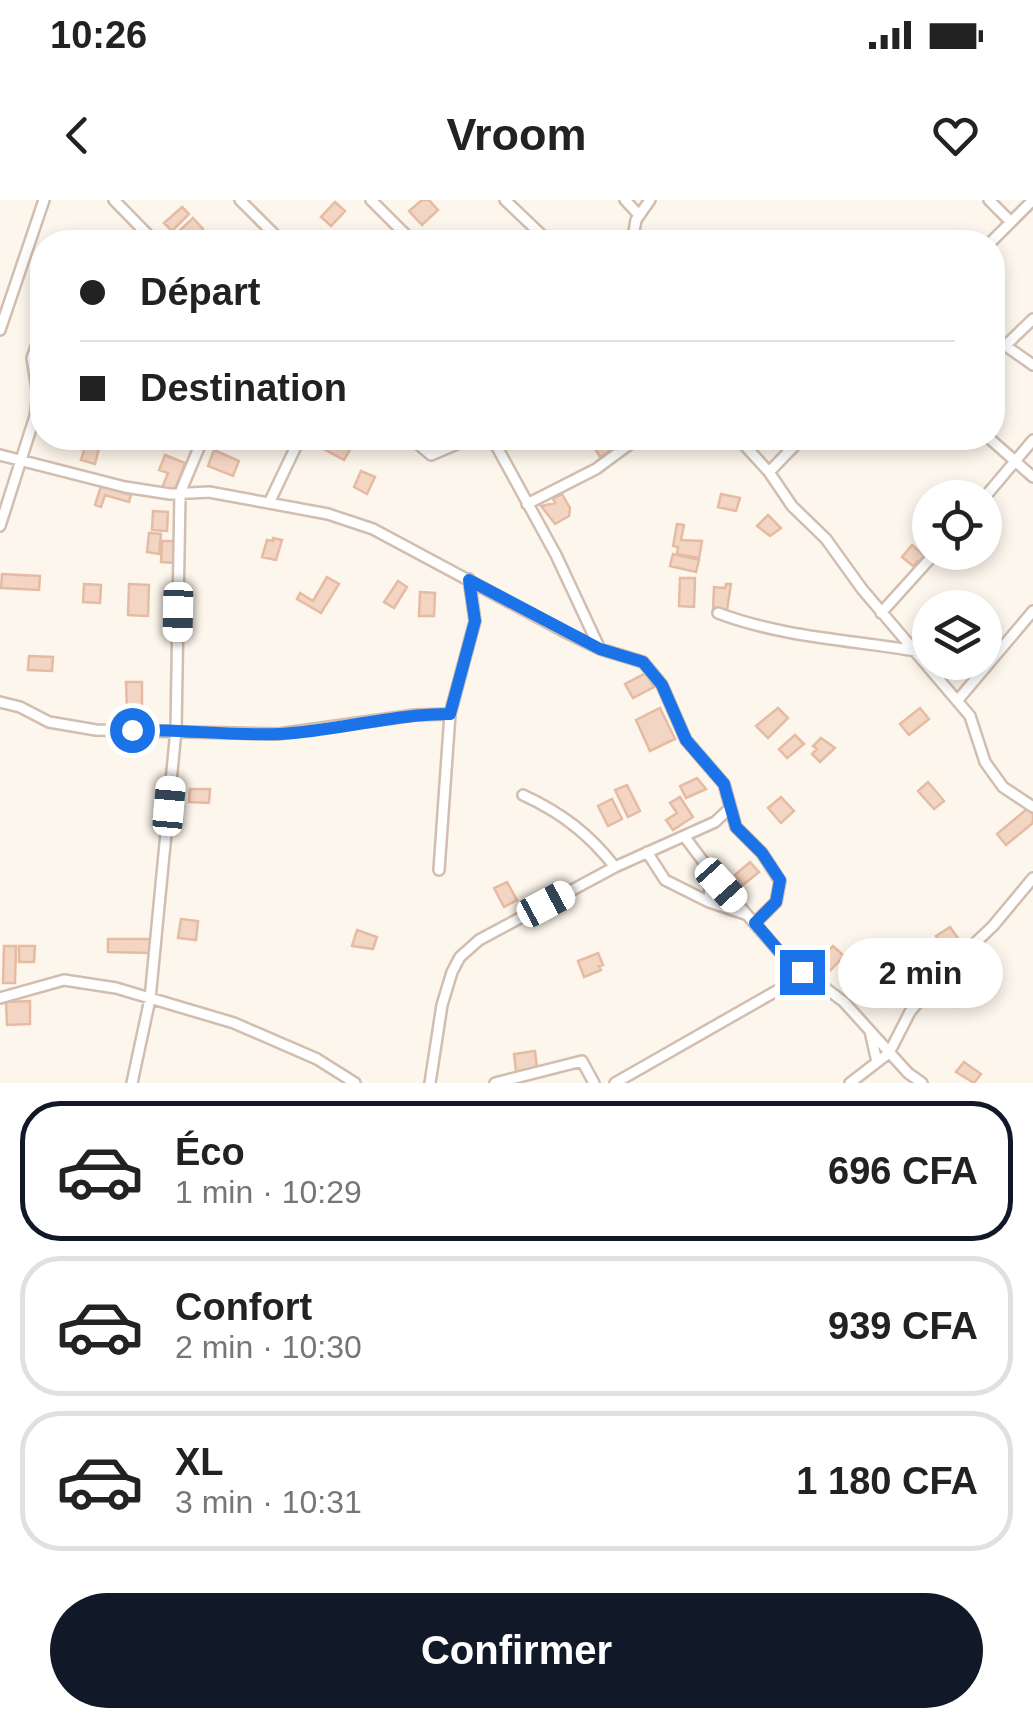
<!DOCTYPE html>
<html lang="fr">
<head>
<meta charset="utf-8">
<style>
	:root { --surface:#fff; --page:#f6f6f6; --text:#222; --muted:#767676; --line:#e0e0e0; --accent:#111827 }
	body { margin:0; font-family:Arial,sans-serif; background:var(--page); color:var(--text); height:100vh; display:flex; flex-direction:column; font-size:38px; white-space:nowrap }
	* { box-sizing:border-box; margin:0 }
	p { font-size:32px; color:var(--muted) }
	.icon { flex:none; width:55px; height:55px; fill:none; stroke:currentColor; stroke-width:2; stroke-linecap:round; stroke-linejoin:round }
	.map { position:relative; height:883px; overflow:hidden }
	.details { display:flex; flex-direction:column; background:var(--surface); flex:1 }
	.details>* { flex:none }
	.top-card { position:absolute; left:30px; top:30px; width:975px; height:220px; border-radius:40px; box-shadow:0 5px 15px #0003; display:grid; align-content:center; height:220px; padding:0 50px; background:var(--surface) }
	.controls { position:absolute; left:912px; top:280px; display:grid; gap:20px }
	.controls a { display:grid; place-items:center; width:90px; height:90px; border-radius:50%; background:var(--surface); box-shadow:0 5px 15px #0003; font-size:50px }
	.end { position:absolute; width:45px; height:45px; margin:-22px; border:12px solid #1a73e8; background:#fff; box-shadow:0 0 0 5px #fff }
	.from { border-radius:50% }
	.bubble { position:absolute; height:70px; border-radius:35px; background:var(--surface); box-shadow:0 5px 15px #0003; font-size:32px; font-weight:600; line-height:70px; text-align:center }
	.car { position:absolute; width:30px; height:60px; margin:-30px -15px; border-radius:12px; box-shadow:0 0 8px 2px #0007; background:linear-gradient(#fff 24%,#345 0 40%,#fff 0 76%,#345 0 86%,#fff 0) }
	.top-card b { display:flex; align-items:center; gap:35px; height:95px; font-size:38px }
	.top-card b+b { border-top:2px solid var(--line) }
	.top-card i { width:25px; height:25px; background:var(--text) }
	ul { padding:18px 0 0; list-style:none }
	li { display:flex; align-items:center; gap:30px; height:140px; margin:0 20px 15px; padding:0 30px; border:5px solid var(--line); border-radius:40px }
	li div { flex:1 }
	li b { display:block; font-size:38px }
	li em { font-style:normal; font-weight:600 }
	li.active { border-color:var(--accent) }
	li>.icon { width:90px; height:90px; stroke-width:1.5 }
	.action { display:flex; gap:20px; margin-top:auto; padding:20px 50px }
	.action a { flex:1; height:115px; border-radius:60px; background:var(--accent); color:#fff; font-size:40px; font-weight:600; line-height:115px; text-align:center }
	.status { display:flex; justify-content:space-between; align-items:center; height:70px; padding:0 50px; background:var(--surface); direction:ltr }
	.status svg { height:28px; fill:currentColor }
	header { display:flex; justify-content:space-between; align-items:center; height:130px; padding:0 50px; background:var(--surface); font-size:45px; font-weight:600 }
	.map>svg:first-child { display:block }
	.building { fill:#f3d5c3; stroke:#e6bba3; stroke-width:2.5 }
	.lines { fill:none; stroke-linecap:round; stroke-linejoin:round }
	.minor-casing { stroke:#d1beb0; stroke-width:14 }
	.minor { stroke:#fff; stroke-width:9 }
	.route { stroke:#1a73e8; stroke-width:12 }
</style>
</head>
<body>
<div class="status"><b>10:26</b><svg viewBox="0 0 49 12"><path d="M0 12V9h3v3zM5 12V6h3v6zM10 12V3h3v9zM15 12V0h3v12zM26 1h20v11H26zM47 4h2v5h-2z"/></svg></div>
<header><svg class="icon" aria-label="back" viewBox="0 0 24 24"><path d="M15 5l-7 7 7 7"/></svg>Vroom<svg class="icon" aria-label="heart" viewBox="0 0 24 24"><path d="M12 20l-8-8c-3-5 5-10 8-4 3-6 11-1 8 4z"/></svg></header>
<div class="map">
<svg width="1033" height="883" viewBox="0 0 1033 883">
	<rect width="100%" height="100%" fill="#fdf6ec"/>
	<!-- building -->
	<path class="building" d="M422,0H429L438,10L422,25L409,11Z
		M335,2L345,11L331,26L321,17Z
		M182,7L189,14L172,31L164,23Z
		M193,18L203,29L189,42L178,32Z
		M325,238L351,248L344,260L320,247Z
		M594,238H611L612,240L605,243L610,251L600,257L590,240Z
		M87,240L100,244L95,264L81,260Z
		M214,250L239,261L233,276L208,266Z
		M165,255L185,263L174,292L162,288L168,273L159,270Z
		M361,271L375,277L367,294L354,287Z
		M101,286L131,295L129,302L105,295L101,307L95,305Z
		M562,294L570,308L569,316L555,324L541,306L555,303L553,299Z
		M721,294L740,298L736,311L718,307Z
		M153,311L168,312L167,331L152,330Z
		M768,315L781,328L770,336L757,326Z
		M677,324L684,325L681,340L702,341L699,358L677,354L678,347L673,346Z
		M149,333L161,334L159,354L147,352Z
		M273,338L282,340L276,360L262,357L267,340L273,341Z
		M162,341H174V363L161,362Z
		M912,345L928,359L922,365L918,361L913,366L902,357Z
		M673,354L699,360L696,372L670,366Z
		M2,374L40,376L39,390L1,388Z
		M327,377L339,384L321,413L297,399L300,393L313,401Z
		M680,378H695L694,407L679,406Z
		M398,381L407,387L394,408L384,402Z
		M84,384L101,385L100,403L83,402Z
		M129,384L149,385L148,416L128,415Z
		M726,384H731L727,410H713L714,387L725,388Z
		M420,392L435,393L434,416H419Z
		M29,456L53,457L52,471L28,470Z
		M646,473L654,487L633,498L625,484Z
		M126,482H142V509L127,510Z
		M660,508L675,539L650,551L636,520Z
		M778,508L788,518L768,538L756,526Z
		M920,508L929,519L909,535L900,524Z
		M795,535L804,544L787,558L779,549Z
		M821,538L835,548L820,562L812,554L817,549L813,546Z
		M697,578L706,589L686,598L680,586Z
		M928,582L944,601L934,609L918,591Z
		M627,585L640,611L628,617L615,590Z
		M190,589H210L209,603L189,602Z
		M680,597L693,617L673,630L666,620L677,613L670,603Z
		M781,597L794,611L781,623L768,608Z
		M612,599L622,619L608,626L598,606Z
		M1028,608L1033,614V623L1006,645L997,634Z
		M750,662L759,672L743,685L735,675Z
		M507,682L517,700L504,707L494,688Z
		M181,719L198,721L196,740L178,738Z
		M950,727L960,741L947,751L936,736Z
		M357,730L377,737L373,749L352,746Z
		M108,739H151L150,753L108,752Z
		M4,746H16L15,783H3Z
		M19,746H35L34,762H19Z
		M833,746L844,756L824,777L813,767Z
		M598,753L603,765L599,766L601,770L584,777L578,761Z
		M30,801V824L7,825L6,802Z
		M535,851L537,868L516,871L514,854Z
		M964,862L981,874L974,883L956,872Z"/>
	<g class="lines">
		<!-- minor casing -->
		<g class="minor-casing">
			<path id="minor" d="M114,0L155,42
				M240,0L282,42
				M371,0L413,42
				M505,0L549,42
				M625,0L639,15
				M989,0L1011,22
				M632,42L636,20L650,0
				M991,42L1033,0
				M0,130L44,0
				M992,136L1033,165
				M1006,145L1033,119
				M411,238L431,255L471,238
				M492,238L556,355L599,447
				M738,238L769,272L792,306L826,339L862,389L970,516L985,562L1003,587L1033,607
				M989,238L1033,277
				M0,255L125,287L170,294L209,292L328,314L373,329L567,433L600,449L643,462L662,485L686,540L724,584L736,627L762,653L780,681L776,702L755,723
				M769,272L802,238
				M984,298L1033,240
				M269,303L300,238
				M527,304L596,269L638,238
				M0,326L35,216L38,195L32,158L38,141
				M718,413C781,437 851,440 916,451
				M881,413L936,352
				M957,501L1033,411
				M0,502L20,507L49,522L96,530L278,534L415,515L450,514
				M523,595C562,613 589,634 615,667
				M684,636L721,685L784,757L844,802L908,873L922,883
				M647,652L665,680L709,702L745,714
				M439,670L450,514L475,421L469,379
				M709,702L711,671
				M0,798L64,780L116,788L234,823L317,859L355,883
				M870,831L877,862
				M132,883L150,799L176,530L180,293L203,238
				M430,883L442,805L452,772L460,757L479,740L615,667L715,622L730,608
				M495,883L582,861L594,883
				M615,883L778,790L802,772
				M850,883L889,853L910,812L938,778L993,726L1033,678"/>
		</g>
		<!-- minor -->
		<use href="#minor" class="minor"/>
	</g>
	<g class="lines">
		<!-- route -->
		<path class="route" d="M132,530C181,529 230,536 280,534C337,531 392,514 450,514L475,421L469,380L600,449L643,462L662,485L686,540L724,584L736,627L762,653L780,680L776,702L755,723L784,757L802,772"/>
	</g>
</svg>
<div class="controls">
<a><svg class="icon" aria-label="locate" viewBox="0 0 24 24"><circle cx="12" cy="12" r="6"/><path d="M12 2v4M12 18v4M2 12h4M18 12h4"/></svg></a>
<a><svg class="icon" aria-label="layers" viewBox="0 0 24 24"><path d="M12 4l9 5-9 5-9-5zM3 14l9 5 9-5"/></svg></a>
</div>
<i class="end from" style="left:132px;top:530px"></i>
<i class="end" style="left:802px;top:772px"></i>
<div class="bubble" style="left:838px;top:738px;width:165px">2 min</div>
<i class="car" style="left:178px;top:412px;rotate:181deg"></i>
<i class="car" style="left:169px;top:606px;rotate:5deg"></i>
<i class="car" style="left:721px;top:685px;rotate:138deg"></i>
<i class="car" style="left:546px;top:704px;rotate:62deg"></i>
<div class="top-card">
<b><i class="from"></i>Départ</b>
<b><i></i>Destination</b>
</div>
</div>
<section class="details">
<ul>
<li class="active"><svg class="icon" aria-label="car" viewBox="0 0 24 24"><path d="M5 17H2v-5l4-1 3-4h7l3 4 3 1v5h-3M9 17h6M6 11h13"/><circle cx="7" cy="17" r="2"/><circle cx="17" cy="17" r="2"/></svg><div><b>Éco</b><p>1 min · 10:29</p></div><em>696 CFA</em></li>
<li><svg class="icon" aria-label="car" viewBox="0 0 24 24"><path d="M5 17H2v-5l4-1 3-4h7l3 4 3 1v5h-3M9 17h6M6 11h13"/><circle cx="7" cy="17" r="2"/><circle cx="17" cy="17" r="2"/></svg><div><b>Confort</b><p>2 min · 10:30</p></div><em>939 CFA</em></li>
<li><svg class="icon" aria-label="car" viewBox="0 0 24 24"><path d="M5 17H2v-5l4-1 3-4h7l3 4 3 1v5h-3M9 17h6M6 11h13"/><circle cx="7" cy="17" r="2"/><circle cx="17" cy="17" r="2"/></svg><div><b>XL</b><p>3 min · 10:31</p></div><em>1 180 CFA</em></li>
</ul>
<div class="action"><a>Confirmer</a></div>
</section>
</body>
</html>
